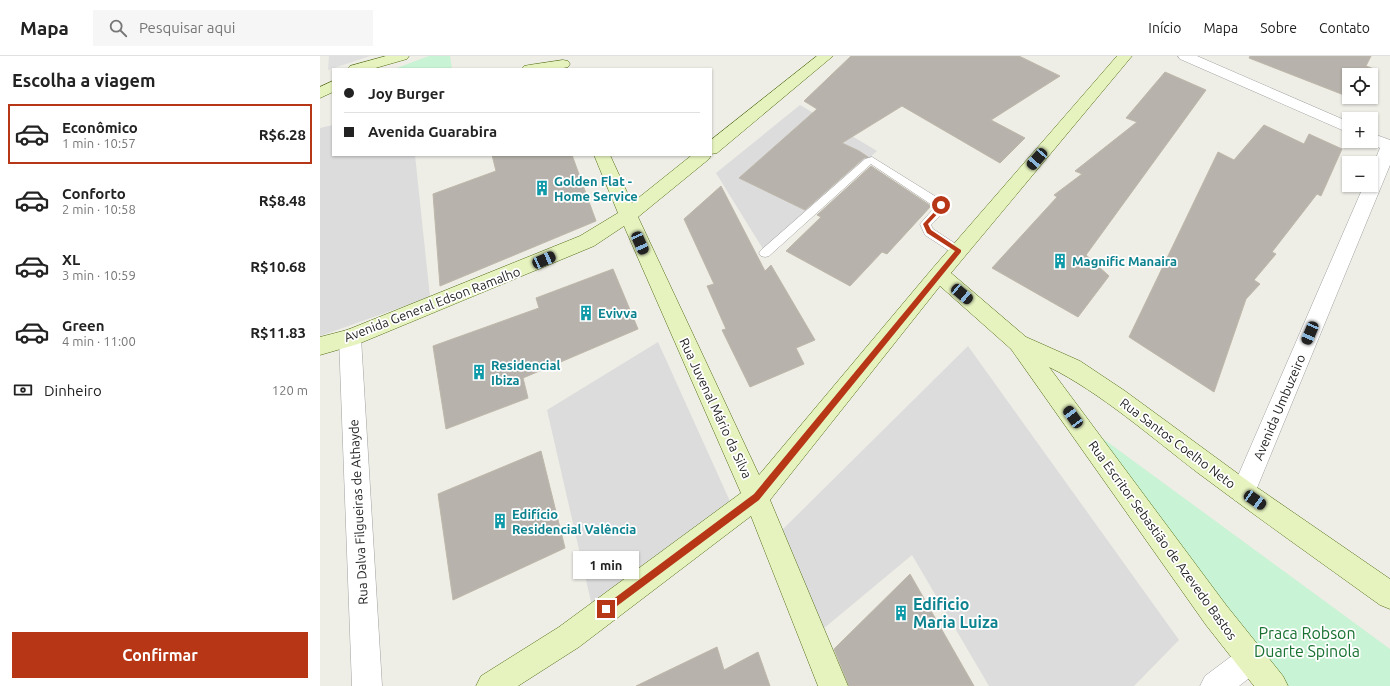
<!DOCTYPE html>
<html lang="pt">
<head>
<meta charset="utf-8">
<style>
	:root { --surface:#fff; --page:#f6f6f6; --text:#222; --muted:#767676; --line:#e0e0e0; --accent:#b73616 }
	body { margin:0; font-family:Ubuntu,sans-serif; background:var(--page); color:var(--text); height:100vh; display:flex; flex-direction:column; font-size:15px; white-space:nowrap }
	* { box-sizing:border-box; margin:0 }
	p { font-size:13px; color:var(--muted) }
	.icon { flex:none; width:22px; height:22px; fill:none; stroke:currentColor; stroke-width:2; stroke-linecap:round; stroke-linejoin:round }
	.map { position:relative; flex:1; overflow:hidden }
	.sheet { display:flex; flex-direction:column; background:var(--surface); width:320px }
	.sheet>* { flex:none }
	.guide { position:absolute; left:12px; top:12px; width:380px; height:88px; border-radius:0px; box-shadow:0 1px 3px #0004; display:grid; align-content:center; height:88px; padding:0 12px; background:var(--surface) }
	.tools { position:absolute; left:1022px; top:12px; display:grid; gap:8px }
	.tools a { display:grid; place-items:center; width:36px; height:36px; border-radius:0px; background:var(--surface); box-shadow:0 1px 3px #0004; font-size:20px }
	.end { position:absolute; width:18px; height:18px; margin:-9px; border:5px solid #b73616; background:#fff; box-shadow:0 0 0 2px #fff }
	.from { border-radius:50% }
	.bubble { position:absolute; height:28px; border-radius:0px; background:var(--surface); box-shadow:0 1px 3px #0004; font-size:13px; font-weight:600; line-height:28px; text-align:center }
	.car { position:absolute; width:12px; height:24px; margin:-12px -6px; border-radius:5px; box-shadow:0 0 3px 1px #0007; background:linear-gradient(#222 24%,#8ab4d8 0 40%,#222 0 76%,#8ab4d8 0 86%,#222 0) }
	.guide b { display:flex; align-items:center; gap:14px; height:38px; font-size:15px }
	.guide b+b { border-top:1px solid var(--line) }
	.guide i { width:10px; height:10px; background:var(--text) }
	ul { padding:0; list-style:none }
	li { display:flex; align-items:center; gap:12px; height:60px; margin:0 8px 6px; padding:0 4px; border:2px solid transparent; border-radius:0px }
	li div { flex:1 }
	li b { display:block; font-size:15px }
	li em { font-style:normal; font-weight:600 }
	li.current { border-color:var(--accent) }
	li>.icon { width:36px; height:36px; stroke-width:1.5 }
	h2 { padding:0 12px; font-size:18px; line-height:48px }
	.pay { display:flex; align-items:center; gap:10px; height:44px; padding:0 12px; font-size:15px }
	.pay p { margin-inline-start:auto }
	.cta { display:flex; gap:8px; margin-top:auto; padding:8px 12px }
	.cta a { flex:1; height:46px; border-radius:0px; background:var(--accent); color:#fff; font-size:16px; font-weight:600; line-height:46px; text-align:center }
	header { display:flex; align-items:center; gap:24px; box-sizing:border-box; height:56px; padding:0 20px; background:var(--surface); border-bottom:1px solid var(--line) }
	header strong { font-size:19px }
	nav { display:flex; gap:22px; margin-inline-start:auto; font-size:14px }
	.search { width:280px; height:36px; background:var(--page); display:flex; align-items:center; gap:10px; box-sizing:border-box; padding:0 14px; border-radius:0px; color:var(--muted); font-size:15px }
	main { display:flex; flex:1; min-height:0 }
	.map>svg:first-child { display:block }
	.residential { fill:#dcdcdc }
	.park { fill:#c8f3d4 }
	.parking { fill:#dfdfdf }
	.building { fill:#b7b3ac; stroke:#beb7aa }
	.lines { fill:none; stroke-linecap:round; stroke-linejoin:round }
	.lane-casing { stroke:#a0a0a0; stroke-width:1 }
	.street-casing { stroke:#a0a0a0; stroke-width:1 }
	.secondary-casing { stroke:#4f6a11; stroke-width:1 }
	.lane { fill:#fff; fill-rule:evenodd }
	.street { fill:#fff; fill-rule:evenodd }
	.secondary { fill:#e6f3bf; fill-rule:evenodd }
	.route { fill:#b73616 }
	.labels { text-anchor:middle; dominant-baseline:central; stroke-width:3.5; stroke-linejoin:round; paint-order:stroke }
	.culture-label { font-size:13px; font-weight:bold; fill:#0d838f; stroke:#fff; text-anchor:start }
	.street-label { font-size:13px; fill:#1f1f1f; stroke:#fff }
	.near-culture-label { font-size:16px; font-weight:bold; fill:#0d838f; stroke:#fff; text-anchor:start }
	.near-park-label { font-size:16px; fill:#187131; stroke:#fff }
</style>
</head>
<body>
<header>
<strong>Mapa</strong>
<div class="search"><svg class="icon" aria-label="search" viewBox="0 0 24 24"><circle cx="10" cy="10" r="6"/><path d="M15 15l6 6"/></svg>Pesquisar aqui</div>
<nav><a>Início</a><a>Mapa</a><a>Sobre</a><a>Contato</a></nav>
</header>
<main>
<section class="sheet">
<h2>Escolha a viagem</h2>
<ul>
<li class="current"><svg class="icon" aria-label="car" viewBox="0 0 24 24"><path d="M5 17H2v-5l4-1 3-4h7l3 4 3 1v5h-3M9 17h6M6 11h13"/><circle cx="7" cy="17" r="2"/><circle cx="17" cy="17" r="2"/></svg><div><b>Econômico</b><p>1 min · 10:57</p></div><em>R$6.28</em></li>
<li><svg class="icon" aria-label="car" viewBox="0 0 24 24"><path d="M5 17H2v-5l4-1 3-4h7l3 4 3 1v5h-3M9 17h6M6 11h13"/><circle cx="7" cy="17" r="2"/><circle cx="17" cy="17" r="2"/></svg><div><b>Conforto</b><p>2 min · 10:58</p></div><em>R$8.48</em></li>
<li><svg class="icon" aria-label="car" viewBox="0 0 24 24"><path d="M5 17H2v-5l4-1 3-4h7l3 4 3 1v5h-3M9 17h6M6 11h13"/><circle cx="7" cy="17" r="2"/><circle cx="17" cy="17" r="2"/></svg><div><b>XL</b><p>3 min · 10:59</p></div><em>R$10.68</em></li>
<li><svg class="icon" aria-label="car" viewBox="0 0 24 24"><path d="M5 17H2v-5l4-1 3-4h7l3 4 3 1v5h-3M9 17h6M6 11h13"/><circle cx="7" cy="17" r="2"/><circle cx="17" cy="17" r="2"/></svg><div><b>Green</b><p>4 min · 11:00</p></div><em>R$11.83</em></li>
</ul>
<div class="pay"><svg class="icon" aria-label="cash" viewBox="0 0 24 24"><path d="M3 7h18v10H3z"/><circle cx="12" cy="12" r="2"/></svg>Dinheiro<p>120 m</p></div>
<div class="cta"><a>Confirmar</a></div>
</section>
<div class="map">
<svg width="1070" height="630" viewBox="0 0 1070 630">
	<rect width="100%" height="100%" fill="#eeede6"/>
	<!-- residential -->
	<path class="residential" d="M480,49L557,95L443,193L396,117Z
		M13,69V99H95L110,241L0,280V72Z
		M338,286L413,452L272,550L227,354Z
		M648,290L859,584L814,630H669L592,499L503,573L456,480Z"/>
	<!-- park -->
	<path class="park" d="M109,0H130L132,13H74Z
		M778,379L1070,593V630H966Z"/>
	<!-- parking -->
	<path class="parking" d="M9,0H50L8,14Z"/>
	<!-- building -->
	<path class="building" d="M531,0H699L740,20L671,64L705,82L680,107L582,50L522,87L539,95L548,101L544,102L485,154L419,122L497,53L484,45Z
		M930,0H1051L1046,10L1057,14L1051,26V19H1029V41L929,2Z
		M845,16L886,34L766,199L789,220L758,261L672,212L737,141L734,139L762,118L755,115L817,66L806,62Z
		M944,69L984,88L989,78L1022,93L1001,140L997,138L952,196L956,198L934,224L940,228L926,243L894,336L809,281L898,96L914,104Z
		M172,99H252L276,165L120,230L113,138L176,115Z
		M551,110L611,150L567,198L562,196L530,230L466,195L501,161L497,159Z
		M401,130L445,215L451,209L495,284L476,292L484,308L430,331L402,274L406,273L387,230L394,228L364,163Z
		M293,213L318,273L203,322L208,342L126,373L113,290L219,252L216,242Z
		M221,395L245,492L133,544L118,438Z
		M590,518L654,630H529L514,593Z
		M397,591L404,614L438,596L450,630H316Z"/>
	<g class="lines">
		<!-- lane casing -->
		<g class="lane-casing">
			<path id="lane" d="M552,101L626,147L627,150L626,153L611,169L613,173L642,192L644,195L642,198L638,199L634,198L605,179L600,168L615,151L551,108L449,200L445,201L441,200L439,197L441,194L545,103Z"/>
		</g>
		<!-- street casing -->
		<g class="street-casing">
			<path id="street" d="M858,0H877L1029,66V77L860,3Z
				M1051,77L1070,84V109L932,444L923,448L914,444L911,436L1044,129H1051V114L1060,92L1045,85H1051Z
				M30,273L38,276L41,282L62,630H32L19,282L22,276Z
				M931,589L941,593L945,603L941,613L919,630H880L885,620L921,593Z"/>
		</g>
		<!-- secondary casing -->
		<g class="secondary-casing">
			<path id="secondary" d="M66,0H89L87,3L52,13H28L30,10Z
				M497,0H513L397,97L391,98V99L389,103L318,161L439,419L612,213L797,0H812L631,217L706,281L760,305L805,335L932,428L1070,523V553L1060,549C999,505 938,462 878,417C831,381 781,337 729,311L906,549L963,620L968,630H934L886,569L691,293L620,230L450,444L528,630H498L431,460L259,591L198,630H156L161,620L239,571L421,437L304,170L274,190L38,288L0,299V281L27,274L260,180L298,157L274,99H290L312,147L372,99H391V84Z
				M243,4L248,5L250,8L248,11L239,13H202L204,10L209,9Z
				M13,25V36L0,42V31Z"/>
		</g>
		<!-- lane -->
		<use href="#lane" class="lane"/>
		<!-- street -->
		<use href="#street" class="street"/>
		<!-- secondary -->
		<use href="#secondary" class="secondary"/>
	</g>
	<!-- route -->
	<path class="route" d="M619,148H623L624,151L608,168L611,174L641,194V196L439,444L289,556H284V550L434,438L635,195L607,177L603,168L619,151Z"/>
	<!-- icons -->
	<defs>
		<g id="building-bare" transform="scale(1.2)"><path d="M-4-6H4V6H1V3H-1V6H-4ZM-2.5-4.3h1.7v1.8h-1.7ZM.8-4.3h1.7v1.8H.8ZM-2.5-1h1.7V.8h-1.7ZM.8-1h1.7V.8H.8Z" fill="#0f9aa8" stroke="#fff" stroke-width="2.5" paint-order="stroke"/></g>
	</defs>
	<g fill-rule="evenodd">
		<use href="#building-bare" x="222" y="132"/>
		<use href="#building-bare" x="740" y="205"/>
		<use href="#building-bare" x="266" y="257"/>
		<use href="#building-bare" x="159" y="316"/>
		<use href="#building-bare" x="180" y="465"/>
		<use href="#building-bare" x="581" y="557"/>
	</g>
	<g class="labels">
		<!-- culture labels -->
		<g class="culture-label">
			<text x="234" y="125">Golden Flat -<tspan x="234" dy="15">Home Service</tspan></text>
			<text x="752" y="205">Magnific Manaira</text>
			<text x="278" y="257">Evivva</text>
			<text x="171" y="309">Residencial<tspan x="171" dy="15">Ibiza</tspan></text>
			<text x="192" y="458">Edifício<tspan x="192" dy="15">Residencial Valência</tspan></text>
		</g>
		<!-- street labels -->
		<g class="street-label">
			<text transform="translate(112 248) rotate(-21)">Avenida General Edson Ramalho</text>
			<text transform="translate(959 351) rotate(-67)">Avenida Umbuzeiro</text>
			<text transform="translate(396 352) rotate(65)">Rua Juvenal Mário da Silva</text>
			<text transform="translate(858 387) rotate(37)">Rua Santos Coelho Neto</text>
			<text transform="translate(38 456) rotate(-93)">Rua Dalva Filgueiras de Athayde</text>
			<text transform="translate(843 484) rotate(54)">Rua Escritor Sebastião de Azevedo Bastos</text>
		</g>
		<!-- near-culture labels -->
		<g class="near-culture-label">
			<text x="593" y="548">Edificio<tspan x="593" dy="18">Maria Luiza</tspan></text>
		</g>
		<!-- near-park labels -->
		<g class="near-park-label">
			<text x="987" y="577">Praca Robson<tspan x="987" dy="18">Duarte Spinola</tspan></text>
		</g>
	</g>
</svg>
<div class="tools">
<a><svg class="icon" aria-label="locate" viewBox="0 0 24 24"><circle cx="12" cy="12" r="6"/><path d="M12 2v4M12 18v4M2 12h4M18 12h4"/></svg></a>
<a>+</a>
<a>−</a>
</div>
<i class="end from" style="left:621px;top:149px"></i>
<i class="end" style="left:286px;top:553px"></i>
<div class="bubble" style="left:253px;top:495px;width:66px">1 min</div>
<i class="car" style="left:717px;top:103px;rotate:221deg"></i>
<i class="car" style="left:320px;top:187px;rotate:156deg"></i>
<i class="car" style="left:224px;top:204px;rotate:66deg"></i>
<i class="car" style="left:642px;top:238px;rotate:130deg"></i>
<i class="car" style="left:990px;top:277px;rotate:203deg"></i>
<i class="car" style="left:753px;top:361px;rotate:324deg"></i>
<i class="car" style="left:935px;top:444px;rotate:125deg"></i>
<div class="guide">
<b><i class="from"></i>Joy Burger</b>
<b><i></i>Avenida Guarabira</b>
</div>
</div>
</main>
</body>
</html>
